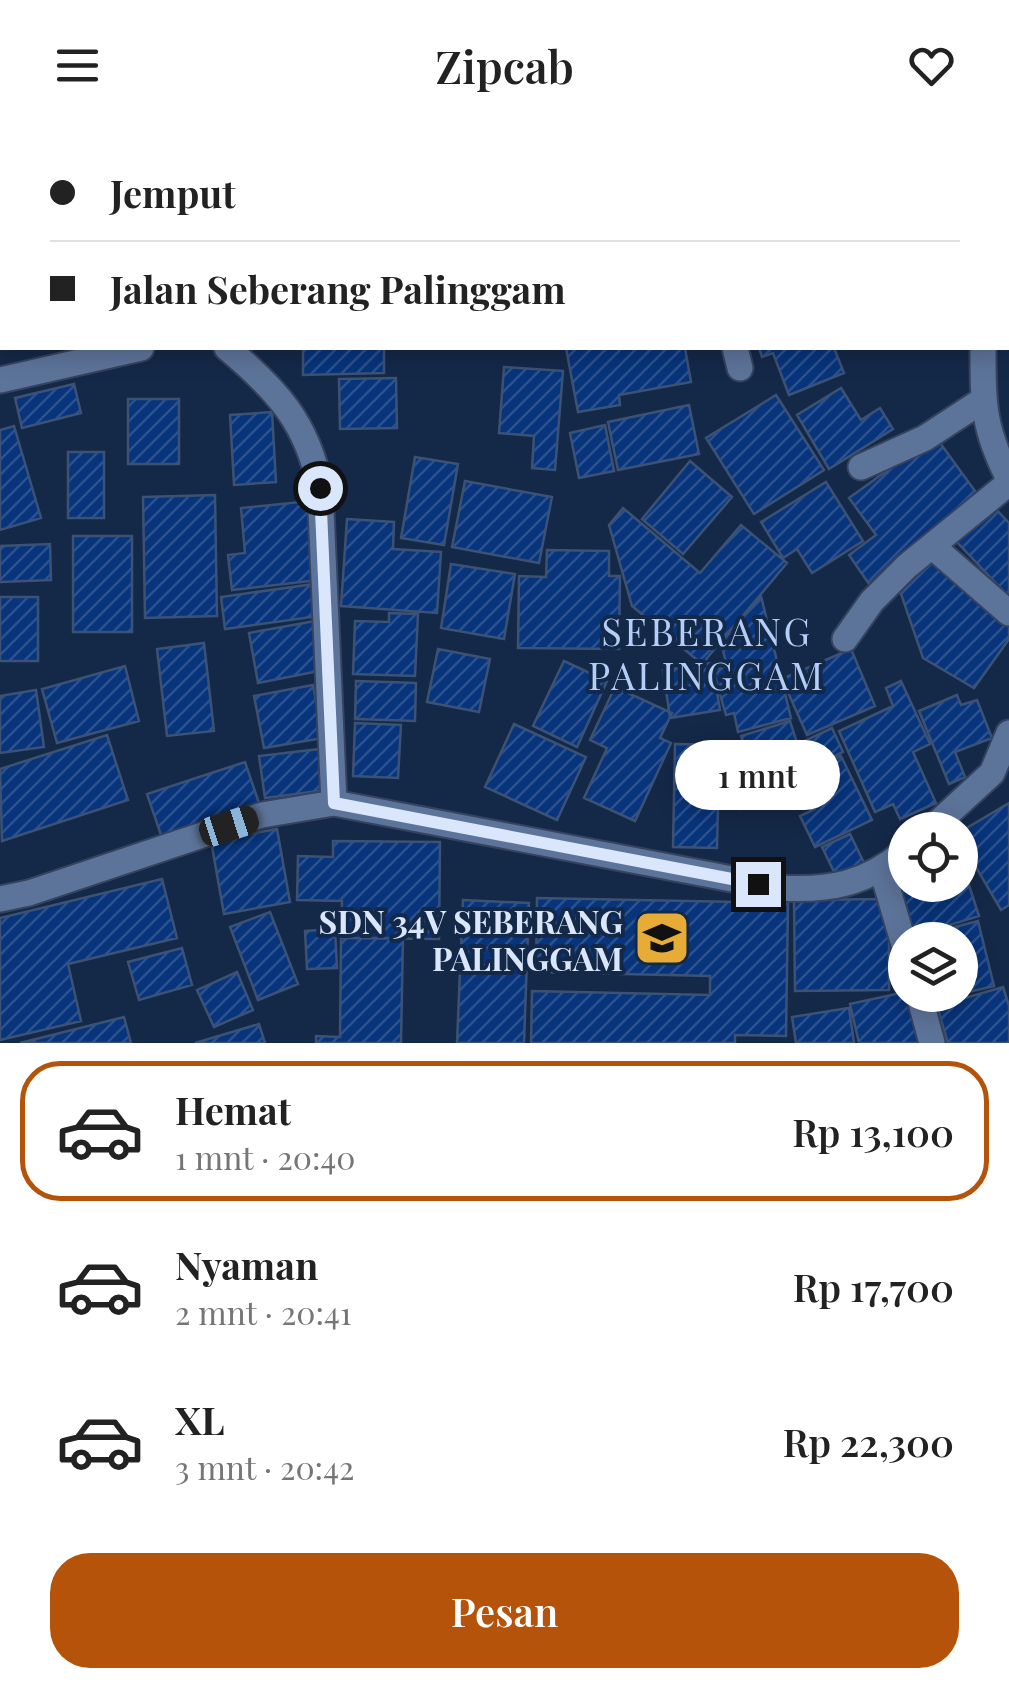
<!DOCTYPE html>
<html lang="id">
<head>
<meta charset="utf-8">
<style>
	:root { --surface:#fff; --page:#f6f6f6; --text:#222; --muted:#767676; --line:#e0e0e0; --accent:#b45309 }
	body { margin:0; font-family:"Playfair Display",serif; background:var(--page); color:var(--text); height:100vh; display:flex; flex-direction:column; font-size:38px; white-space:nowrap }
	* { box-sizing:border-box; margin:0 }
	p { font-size:32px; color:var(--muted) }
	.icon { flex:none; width:55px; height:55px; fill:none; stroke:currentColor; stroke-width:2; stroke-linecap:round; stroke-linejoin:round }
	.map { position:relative; height:913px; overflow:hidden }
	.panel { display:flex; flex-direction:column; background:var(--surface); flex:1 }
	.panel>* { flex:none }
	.banner { position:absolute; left:0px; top:0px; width:1010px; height:220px; box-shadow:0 5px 25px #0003; display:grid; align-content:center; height:220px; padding:0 50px; background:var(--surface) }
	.buttons { position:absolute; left:888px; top:682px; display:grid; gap:20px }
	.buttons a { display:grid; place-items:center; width:90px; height:90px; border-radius:50%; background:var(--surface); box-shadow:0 5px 25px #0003; font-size:50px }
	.end { position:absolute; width:45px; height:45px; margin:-22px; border:12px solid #d9e6fc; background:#111; box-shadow:0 0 0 5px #111 }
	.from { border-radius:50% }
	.bubble { position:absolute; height:70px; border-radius:35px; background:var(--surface); box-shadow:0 5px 25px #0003; font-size:32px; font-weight:600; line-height:70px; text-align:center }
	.car { position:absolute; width:30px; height:60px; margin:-30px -15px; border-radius:12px; box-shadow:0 0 8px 2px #0007; background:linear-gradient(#222 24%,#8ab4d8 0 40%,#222 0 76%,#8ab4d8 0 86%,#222 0) }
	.banner b { display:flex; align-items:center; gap:35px; height:95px; font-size:38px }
	.banner b+b { border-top:2px solid var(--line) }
	.banner i { width:25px; height:25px; background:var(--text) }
	ul { padding:18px 0 0; list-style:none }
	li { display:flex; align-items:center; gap:30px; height:140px; margin:0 20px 15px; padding:0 30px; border:5px solid transparent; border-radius:40px }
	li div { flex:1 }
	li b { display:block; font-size:38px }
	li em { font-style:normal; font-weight:600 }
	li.active { border-color:var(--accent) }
	li>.icon { width:90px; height:90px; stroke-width:1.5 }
	.cta { display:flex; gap:20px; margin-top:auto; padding:20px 50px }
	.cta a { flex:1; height:115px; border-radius:40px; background:var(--accent); color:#fff; font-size:40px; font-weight:600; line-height:115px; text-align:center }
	header { display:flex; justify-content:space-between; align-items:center; height:130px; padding:0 50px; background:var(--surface); font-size:45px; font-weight:600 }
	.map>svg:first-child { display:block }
	.building { fill:url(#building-hatch); stroke:#3c5275; stroke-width:2.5 }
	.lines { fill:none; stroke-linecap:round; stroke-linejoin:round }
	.minor-casing { stroke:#35435f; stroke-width:29 }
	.minor { stroke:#5d749a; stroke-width:25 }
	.route { stroke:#d9e6fc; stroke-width:12 }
	.labels { text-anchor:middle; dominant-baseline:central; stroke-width:8; stroke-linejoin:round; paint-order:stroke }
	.poi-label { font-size:32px; font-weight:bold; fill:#d9e6fc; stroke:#142848; text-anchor:end }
	.quarter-label { font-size:38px; letter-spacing:2.5px; fill:#b4cef8; stroke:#142848 }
</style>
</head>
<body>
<header><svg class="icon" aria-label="menu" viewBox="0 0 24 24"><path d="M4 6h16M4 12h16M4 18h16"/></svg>Zipcab<svg class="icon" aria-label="heart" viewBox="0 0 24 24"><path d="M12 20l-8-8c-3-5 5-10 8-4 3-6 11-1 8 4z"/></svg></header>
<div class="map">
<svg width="1009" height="913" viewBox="0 0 1009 913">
	<defs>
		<pattern id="building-hatch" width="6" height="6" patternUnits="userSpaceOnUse" patternTransform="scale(2.5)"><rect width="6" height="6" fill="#07347b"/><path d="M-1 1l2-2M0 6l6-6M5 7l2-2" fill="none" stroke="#2b518f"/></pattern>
	</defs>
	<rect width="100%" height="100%" fill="#142848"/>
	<!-- building -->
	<path class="building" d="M303,218H384V243L303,245Z
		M566,218H685L691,252L619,265L620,275L578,282Z
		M759,218H834L844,243L789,265L773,223L762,227Z
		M504,237L563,241L555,340L532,338L534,306L499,303Z
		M396,248L397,298L340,299L339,249Z
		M74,254L81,283L22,298L15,268Z
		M841,258L861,290L880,278L893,299L829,339L797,285Z
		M776,265L824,340L754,384L706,308Z
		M128,269H179V334H128Z
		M689,275L699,324L618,340L608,292Z
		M272,282L276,352L234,355L230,285Z
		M605,295L614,341L579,348L570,303Z
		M14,296L41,388L0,400V300Z
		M935,306L983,372L869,454L849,425L876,405L849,368Z
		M68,322H104V388H68Z
		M415,327L458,334L444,415L401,408Z
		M690,331L732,367L683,424L642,389Z
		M465,351L552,367L539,433L452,417Z
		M826,352L863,411L812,443L797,419L783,428L761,392Z
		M215,365L217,486L145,488L143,367Z
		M310,371L319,450L232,460L228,425L245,423L241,378Z
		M992,375L1009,393V467L955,410Z
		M623,378L700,443L741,395L787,433L702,534L632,476L609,395Z
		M347,389L394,392L393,419L441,422L437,483L341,476Z
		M73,406H132V502H73Z
		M50,414L51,450L0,452V416Z
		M547,420L609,421V446H620L619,519L518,518L519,446L546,447Z
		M930,425L1009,493V509L974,558L923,528L900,461Z
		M451,434L515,444L504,509L441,498Z
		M314,454L319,486L225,499L221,467Z
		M761,466L791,588L738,602L734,583L726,585L713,540L727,536L721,513Z
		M0,467H38V531H0Z
		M389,483L418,484L415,546L353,544L355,491L389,492Z
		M315,491L324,540L258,553L249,503Z
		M204,513L214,601L167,606L157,519Z
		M438,519L490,529L479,582L427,572Z
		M851,519L875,576L807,605L782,549Z
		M564,531L607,551L577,617L533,596Z
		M712,533L720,580L670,588L663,540Z
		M125,536L139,591L57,613L42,559Z
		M356,551L416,553L415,591L355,589Z
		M901,551L930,614L913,622L936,673L900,689L893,674L875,682L839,601L893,576L886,558Z
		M313,555L323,608L264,618L254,566Z
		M615,557L672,583L660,608L671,613L635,691L584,668L607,618L590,610Z
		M36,560L44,617L0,623V566Z
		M957,565L961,575L977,570L992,608L955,622L965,647L949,654L919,581Z
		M790,591L805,638L757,653L741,606Z
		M355,593L401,595L398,648L353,646Z
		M514,594L586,627L557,690L485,657Z
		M832,598L843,622L812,637L800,613Z
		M107,605L128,670L2,711L0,639Z
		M675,614L741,615L740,679L718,678L717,718L673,717Z
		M320,619L326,660L265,668L259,626Z
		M841,626L872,690L815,717L800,686L815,679L798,646Z
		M245,632L260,676L162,708L147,664Z
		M1009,673V775L1001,780L960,710V702Z
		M277,699L290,772L224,784L211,711Z
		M850,704L866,737L838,750L822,717Z
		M333,711L440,712L439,809L341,808L342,771L297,770L298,726L333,727Z
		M960,727L979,786L914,806L894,742L905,739V755H960Z
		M162,749L177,808L68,834L81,891L0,910V788Z
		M537,768L788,773L786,906L735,905V913H531L532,861L710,865V846L536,842Z
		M889,769V860L795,861L794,770Z
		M463,770L529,773L524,913H457Z
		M270,782L298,854L258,870L230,797Z
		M978,791L994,856L960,864V810H921L920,806Z
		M335,799L337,838L307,839L305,801Z
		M341,808H403L401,913H316V906L340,907Z
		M182,818L192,855L139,870L128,832Z
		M237,842L253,880L214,897L197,860Z
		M1003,857L1009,876V913H948L937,876Z
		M905,862V865H914L925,913H859L850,874Z
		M849,878L854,913H796L792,887Z
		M124,887L131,913H20Z
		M259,894L265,913H195Z"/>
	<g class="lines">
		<!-- minor casing -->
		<g class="minor-casing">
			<path id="minor" d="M146,0L147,2
				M491,0L507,2
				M1008,51H1009
				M227,218C276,259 308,293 320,358L334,673
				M735,218L740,238
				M983,218C983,274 983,298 1009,349
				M0,250L141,218
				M861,337L925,308L983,270
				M932,416L1009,483
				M845,509L872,471L907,436L1009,353
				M930,700L992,643L1009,603
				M882,740L905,818
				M0,769L29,763L262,685L334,673L779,758C830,761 866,754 905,721
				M919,865L932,913"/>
		</g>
		<!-- minor -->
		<use href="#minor" class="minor"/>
	</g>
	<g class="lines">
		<!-- route -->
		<path class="route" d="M320,358L334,673L758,754"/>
	</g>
	<!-- icons -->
	<defs>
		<g id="school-square" transform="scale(2.875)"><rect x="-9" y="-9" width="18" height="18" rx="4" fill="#e7ac37" stroke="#142848"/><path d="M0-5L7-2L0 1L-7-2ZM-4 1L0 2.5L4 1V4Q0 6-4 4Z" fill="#111"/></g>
	</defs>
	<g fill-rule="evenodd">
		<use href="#school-square" x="662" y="808"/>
	</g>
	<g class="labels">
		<!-- poi labels -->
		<g class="poi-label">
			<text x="623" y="790">SDN 34V SEBERANG<tspan x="623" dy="37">PALINGGAM</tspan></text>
		</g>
		<!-- quarter labels -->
		<g class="quarter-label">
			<text x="707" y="500">SEBERANG<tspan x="707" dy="44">PALINGGAM</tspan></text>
		</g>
	</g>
</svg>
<div class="buttons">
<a><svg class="icon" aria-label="locate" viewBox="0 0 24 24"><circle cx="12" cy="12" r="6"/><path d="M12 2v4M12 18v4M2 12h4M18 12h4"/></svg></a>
<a><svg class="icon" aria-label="layers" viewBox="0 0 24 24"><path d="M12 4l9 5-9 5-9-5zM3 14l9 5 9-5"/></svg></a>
</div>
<i class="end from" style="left:320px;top:358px"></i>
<i class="end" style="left:758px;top:754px"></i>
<div class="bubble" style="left:675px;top:610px;width:165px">1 mnt</div>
<i class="car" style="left:229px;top:696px;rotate:72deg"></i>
<div class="banner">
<b><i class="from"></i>Jemput</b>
<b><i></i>Jalan Seberang Palinggam</b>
</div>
</div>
<section class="panel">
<ul>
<li class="active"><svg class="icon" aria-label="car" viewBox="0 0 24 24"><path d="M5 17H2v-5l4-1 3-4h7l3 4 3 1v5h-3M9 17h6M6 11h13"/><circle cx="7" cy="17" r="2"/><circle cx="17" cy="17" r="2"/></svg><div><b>Hemat</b><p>1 mnt · 20:40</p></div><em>Rp 13,100</em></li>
<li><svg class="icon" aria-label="car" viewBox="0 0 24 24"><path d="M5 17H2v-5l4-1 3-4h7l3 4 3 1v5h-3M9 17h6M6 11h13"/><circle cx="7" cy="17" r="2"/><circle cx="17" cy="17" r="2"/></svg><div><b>Nyaman</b><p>2 mnt · 20:41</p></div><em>Rp 17,700</em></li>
<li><svg class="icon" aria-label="car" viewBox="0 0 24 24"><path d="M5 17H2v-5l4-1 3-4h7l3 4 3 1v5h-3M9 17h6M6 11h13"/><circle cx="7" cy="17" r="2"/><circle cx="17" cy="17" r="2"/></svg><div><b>XL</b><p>3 mnt · 20:42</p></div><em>Rp 22,300</em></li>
</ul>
<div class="cta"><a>Pesan</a></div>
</section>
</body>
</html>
